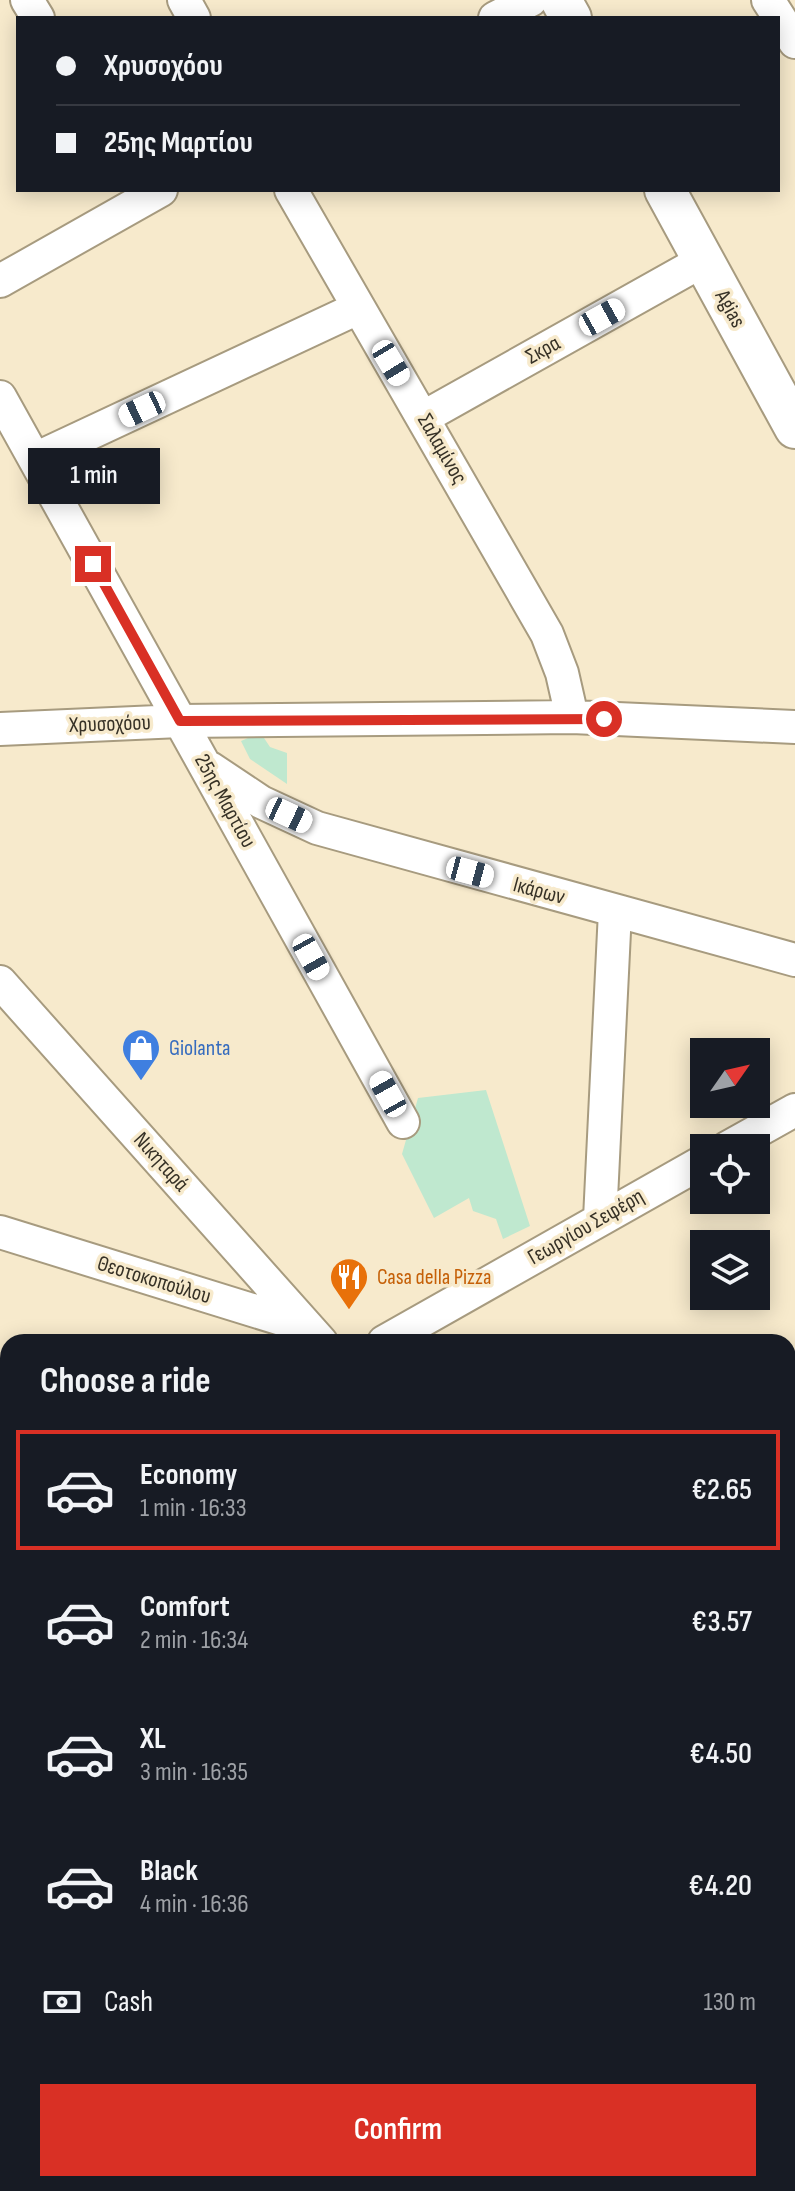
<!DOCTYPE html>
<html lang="en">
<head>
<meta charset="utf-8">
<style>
	:root { --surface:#171b24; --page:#242831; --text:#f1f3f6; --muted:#9ea1a6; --line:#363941; --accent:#d93025 }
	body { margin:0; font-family:"Sofia Sans Condensed",sans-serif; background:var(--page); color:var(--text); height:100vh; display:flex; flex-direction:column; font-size:30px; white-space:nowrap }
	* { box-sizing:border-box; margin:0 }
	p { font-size:26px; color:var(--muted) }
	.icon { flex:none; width:44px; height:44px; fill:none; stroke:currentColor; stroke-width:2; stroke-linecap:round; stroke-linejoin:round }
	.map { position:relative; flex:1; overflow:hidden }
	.sheet { position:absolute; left:0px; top:1334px; width:796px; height:858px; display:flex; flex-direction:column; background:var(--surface); border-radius:24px 24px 0 0; box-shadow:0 4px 20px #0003 }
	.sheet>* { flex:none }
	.guide { position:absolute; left:16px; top:16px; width:764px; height:176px; border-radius:0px; box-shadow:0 4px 20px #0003; display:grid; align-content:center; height:176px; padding:0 40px; background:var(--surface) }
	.needle { width:52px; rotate:56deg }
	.buttons { position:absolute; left:690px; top:1038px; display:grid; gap:16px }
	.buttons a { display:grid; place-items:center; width:80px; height:80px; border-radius:0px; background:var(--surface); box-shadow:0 4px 20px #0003; font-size:40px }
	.end { position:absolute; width:36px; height:36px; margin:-18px; border:10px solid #d93025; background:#fff; box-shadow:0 0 0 4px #fff }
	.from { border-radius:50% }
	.bubble { position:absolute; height:56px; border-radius:0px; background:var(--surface); box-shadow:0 4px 20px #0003; font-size:26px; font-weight:600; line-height:56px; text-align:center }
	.car { position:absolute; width:24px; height:48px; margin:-24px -12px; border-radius:10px; box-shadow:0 0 6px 2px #0007; background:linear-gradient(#fff 24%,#345 0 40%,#fff 0 76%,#345 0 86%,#fff 0) }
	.guide b { display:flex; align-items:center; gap:28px; height:76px; font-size:30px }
	.guide b+b { border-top:2px solid var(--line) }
	.guide i { width:20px; height:20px; background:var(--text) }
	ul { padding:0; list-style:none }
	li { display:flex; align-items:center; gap:24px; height:120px; margin:0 16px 12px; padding:0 24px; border:4px solid transparent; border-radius:0px }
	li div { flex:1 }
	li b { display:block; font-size:30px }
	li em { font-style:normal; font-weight:600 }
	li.selected { border-color:var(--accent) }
	li>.icon { width:72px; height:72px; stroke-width:1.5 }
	h2 { padding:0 40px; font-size:36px; line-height:96px }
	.pay { display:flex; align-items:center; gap:20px; height:88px; padding:0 40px; font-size:30px }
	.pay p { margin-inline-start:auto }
	.button { display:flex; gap:16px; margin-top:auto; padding:16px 40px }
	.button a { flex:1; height:92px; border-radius:0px; background:var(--accent); color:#fff; font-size:32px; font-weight:600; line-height:92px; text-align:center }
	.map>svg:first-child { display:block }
	.green { fill:#bfe8cf }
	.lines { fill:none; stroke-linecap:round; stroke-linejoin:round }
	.minor-casing { stroke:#a79b7f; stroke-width:36 }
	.major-casing { stroke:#a79b7f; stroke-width:44 }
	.minor { stroke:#fff; stroke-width:32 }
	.major { stroke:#fff; stroke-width:40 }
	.route { stroke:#d93025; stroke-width:10 }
	.labels { text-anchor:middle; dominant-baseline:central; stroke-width:7; stroke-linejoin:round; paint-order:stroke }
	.street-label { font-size:22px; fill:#363126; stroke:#f7eacc }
	.shop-label { font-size:22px; fill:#366cbe; stroke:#f7eacc; text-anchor:start }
	.food-label { font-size:22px; fill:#c56008; stroke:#f7eacc; text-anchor:start }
</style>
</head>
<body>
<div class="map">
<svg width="795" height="2191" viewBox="0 0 795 2191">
	<rect width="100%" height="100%" fill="#f7eacc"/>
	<!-- green -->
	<path class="green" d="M248,738H264L270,747L287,753V784L250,759L241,741Z
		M486,1090L530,1226L503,1239L496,1219L473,1211L469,1198L434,1218L402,1154L418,1098Z"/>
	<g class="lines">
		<!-- minor casing -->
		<g class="minor-casing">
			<path id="minor" d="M27,0L38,18
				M184,0L194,18
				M768,0L795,42
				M495,18L531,0
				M291,190L547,634L562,673L572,717
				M0,281L161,190
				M0,397L403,1122
				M424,417L704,260
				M35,459L358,308
				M0,729L180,721L572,717L795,727
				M210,768L261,802L317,828L795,960
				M0,982L321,1342
				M727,1148L795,1110
				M600,1219L615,911
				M0,1232L307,1327
				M384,1342L704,1161
				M788,1513L795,1507
				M0,1564L8,1559
				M0,1694L8,1711
				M788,1862L795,1870
				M0,2012L8,2022
				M0,2168L8,2161
				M135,2184L141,2191
				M493,2184L499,2191
				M649,2184L655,2191
				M320,2191L328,2184"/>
		</g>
		<!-- major casing -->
		<g class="major-casing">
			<path id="major" d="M561,0L571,18
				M665,190L795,428
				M788,2152L795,2145
				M747,2191L754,2184"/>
		</g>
		<!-- minor -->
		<use href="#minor" class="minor"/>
		<!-- major -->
		<use href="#major" class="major"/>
	</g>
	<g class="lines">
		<!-- route -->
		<path class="route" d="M93,564L180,721L604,719"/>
	</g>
	<!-- icons -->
	<defs>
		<g id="shop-pin" transform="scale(2)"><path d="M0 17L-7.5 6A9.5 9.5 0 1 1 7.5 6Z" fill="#3f7fe0" stroke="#f7eacc"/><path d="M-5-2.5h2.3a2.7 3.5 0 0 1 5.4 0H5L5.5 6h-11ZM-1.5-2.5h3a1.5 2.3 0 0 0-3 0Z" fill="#fff"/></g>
		<g id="restaurant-pin" transform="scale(2)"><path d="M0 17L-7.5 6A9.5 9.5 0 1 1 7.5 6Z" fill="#e8710a" stroke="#f7eacc"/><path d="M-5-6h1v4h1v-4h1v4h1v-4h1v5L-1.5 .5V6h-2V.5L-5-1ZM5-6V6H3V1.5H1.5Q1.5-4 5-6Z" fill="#fff"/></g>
	</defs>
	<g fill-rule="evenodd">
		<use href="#shop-pin" x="141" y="1048"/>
		<use href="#restaurant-pin" x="349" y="1277"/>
	</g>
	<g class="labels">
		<!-- street labels -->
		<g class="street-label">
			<text transform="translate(730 309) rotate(61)">Agias</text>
			<text transform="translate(543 350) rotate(-29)">Σκρα</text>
			<text transform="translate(442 449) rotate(60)">Σαλαμίνος</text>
			<text transform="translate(110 724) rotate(-2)">Χρυσοχόου</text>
			<text transform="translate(225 801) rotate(61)">25ης Μαρτίου</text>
			<text transform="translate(539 891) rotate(15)">Ικάρων</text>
			<text transform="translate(161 1162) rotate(48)">Νικηταρά</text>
			<text transform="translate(586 1227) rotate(-30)">Γεωργίου Σεφέρη</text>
			<text transform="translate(154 1280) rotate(17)">Θεοτοκοπούλου</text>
		</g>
		<!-- shop labels -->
		<g class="shop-label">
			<text x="169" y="1048">Giolanta</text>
		</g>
		<!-- food labels -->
		<g class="food-label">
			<text x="377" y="1277">Casa della Pizza</text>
		</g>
	</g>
</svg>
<div class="buttons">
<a><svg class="needle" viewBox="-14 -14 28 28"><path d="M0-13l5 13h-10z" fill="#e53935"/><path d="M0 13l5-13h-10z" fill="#9ea1a6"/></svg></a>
<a><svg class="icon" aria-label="locate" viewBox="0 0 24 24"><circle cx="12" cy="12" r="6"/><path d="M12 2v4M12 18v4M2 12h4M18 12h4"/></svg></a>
<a><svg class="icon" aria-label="layers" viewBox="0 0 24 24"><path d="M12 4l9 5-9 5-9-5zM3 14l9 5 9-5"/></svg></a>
</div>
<i class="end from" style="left:604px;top:719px"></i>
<i class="end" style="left:93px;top:564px"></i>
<div class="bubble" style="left:28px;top:448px;width:132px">1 min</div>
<i class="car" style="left:602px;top:317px;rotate:61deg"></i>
<i class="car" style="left:391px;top:363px;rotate:149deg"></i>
<i class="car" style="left:142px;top:409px;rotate:245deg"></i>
<i class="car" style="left:289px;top:815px;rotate:115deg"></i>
<i class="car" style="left:470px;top:872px;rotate:105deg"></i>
<i class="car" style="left:311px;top:957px;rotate:151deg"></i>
<i class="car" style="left:388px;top:1094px;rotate:331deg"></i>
<div class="guide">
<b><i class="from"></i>Χρυσοχόου</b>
<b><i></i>25ης Μαρτίου</b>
</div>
<section class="sheet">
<h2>Choose a ride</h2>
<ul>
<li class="selected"><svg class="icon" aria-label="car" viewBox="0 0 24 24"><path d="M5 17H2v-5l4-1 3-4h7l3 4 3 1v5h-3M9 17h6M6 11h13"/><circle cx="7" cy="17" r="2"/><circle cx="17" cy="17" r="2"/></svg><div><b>Economy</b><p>1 min · 16:33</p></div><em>€2.65</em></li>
<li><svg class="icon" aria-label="car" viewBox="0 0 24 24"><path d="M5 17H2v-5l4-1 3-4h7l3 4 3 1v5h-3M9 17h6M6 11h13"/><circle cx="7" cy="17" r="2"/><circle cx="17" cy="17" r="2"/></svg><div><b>Comfort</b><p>2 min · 16:34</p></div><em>€3.57</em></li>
<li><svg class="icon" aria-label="car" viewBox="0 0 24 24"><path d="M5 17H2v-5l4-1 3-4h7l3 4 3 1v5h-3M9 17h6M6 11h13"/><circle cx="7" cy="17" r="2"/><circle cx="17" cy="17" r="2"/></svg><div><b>XL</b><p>3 min · 16:35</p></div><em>€4.50</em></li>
<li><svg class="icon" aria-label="car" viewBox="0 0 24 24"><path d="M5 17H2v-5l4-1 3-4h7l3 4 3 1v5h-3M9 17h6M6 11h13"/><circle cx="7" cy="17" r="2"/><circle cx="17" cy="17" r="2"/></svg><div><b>Black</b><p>4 min · 16:36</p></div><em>€4.20</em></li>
</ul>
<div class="pay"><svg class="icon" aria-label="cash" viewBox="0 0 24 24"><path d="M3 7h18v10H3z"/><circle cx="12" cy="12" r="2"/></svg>Cash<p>130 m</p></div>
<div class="button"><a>Confirm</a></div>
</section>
</div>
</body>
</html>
